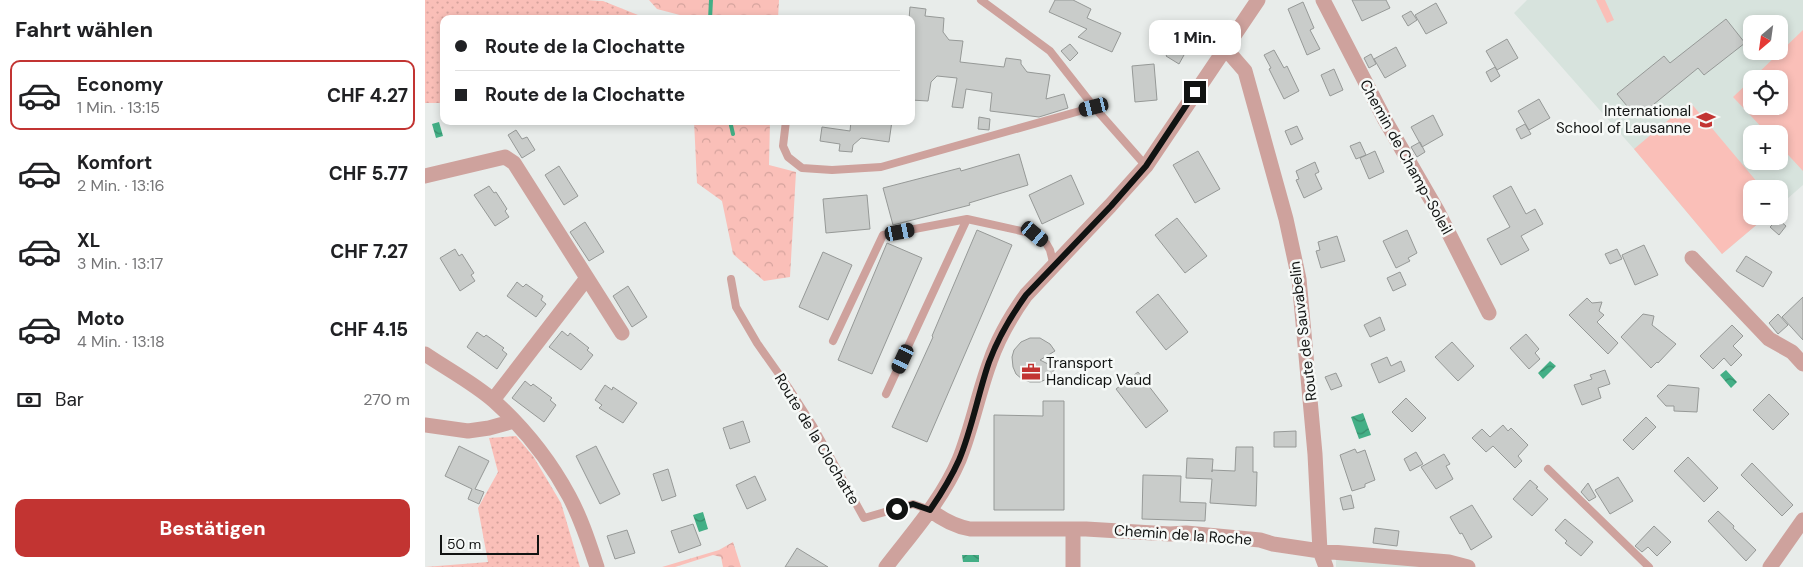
<!DOCTYPE html>
<html lang="de">
<head>
<meta charset="utf-8">
<style>
	:root { --surface:#fff; --page:#f2f2f2; --text:#202124; --muted:#757577; --line:#e0e0e0; --accent:#c23432 }
	body { margin:0; font-family:"DM Sans",sans-serif; background:var(--page); color:var(--text); height:100vh; display:flex; flex-direction:column; font-size:19px; white-space:nowrap }
	* { box-sizing:border-box; margin:0 }
	p { font-size:16px; color:var(--muted) }
	.icon { flex:none; width:28px; height:28px; fill:none; stroke:currentColor; stroke-width:2; stroke-linecap:round; stroke-linejoin:round }
	.map { position:relative; flex:1; overflow:hidden }
	.drawer { display:flex; flex-direction:column; background:var(--surface); width:425px }
	.drawer>* { flex:none }
	.banner { position:absolute; left:15px; top:15px; width:475px; height:110px; border-radius:10px; box-shadow:0 2px 8px #0003; display:grid; align-content:center; height:110px; padding:0 15px; background:var(--surface) }
	.needle { width:32px; rotate:209deg }
	.controls { position:absolute; left:1318px; top:15px; display:grid; gap:10px }
	.controls a { display:grid; place-items:center; width:45px; height:45px; border-radius:10px; background:var(--surface); box-shadow:0 2px 8px #0003; font-size:25px }
	.scale { position:absolute; left:15px; bottom:12px; width:99px; box-sizing:border-box; padding-left:5px; border:2px solid #111312; border-top:0; font-size:14px; line-height:18px; white-space:nowrap; color:#111312; -webkit-text-stroke:4px #f6f9f7; paint-order:stroke }
	.end { position:absolute; width:22px; height:22px; margin:-11px; border:6px solid #111312; background:#fff; box-shadow:0 0 0 2px #fff }
	.from { border-radius:50% }
	.bubble { position:absolute; height:35px; border-radius:10px; background:var(--surface); box-shadow:0 2px 8px #0003; font-size:16px; font-weight:800; line-height:35px; text-align:center }
	.car { position:absolute; width:15px; height:30px; margin:-15px -8px; border-radius:6px; box-shadow:0 0 4px 1px #0007; background:linear-gradient(#222 24%,#8ab4d8 0 40%,#222 0 76%,#8ab4d8 0 86%,#222 0) }
	.banner b { display:flex; align-items:center; gap:18px; height:48px; font-size:19px }
	.banner b+b { border-top:1px solid var(--line) }
	.banner i { width:12px; height:12px; background:var(--text) }
	ul { padding:0; list-style:none }
	li { display:flex; align-items:center; gap:15px; height:70px; margin:0 10px 8px; padding:0 5px; border:2px solid transparent; border-radius:10px }
	li div { flex:1 }
	li b { display:block; font-size:19px }
	li em { font-style:normal; font-weight:800 }
	li.active { border-color:var(--accent) }
	li>.icon { width:45px; height:45px; stroke-width:1.5 }
	h2 { padding:0 15px; font-size:22px; line-height:60px }
	.pay { display:flex; align-items:center; gap:12px; height:55px; padding:0 15px; font-size:19px }
	.pay p { margin-inline-start:auto }
	.action { display:flex; gap:10px; margin-top:auto; padding:10px 15px }
	.action a { flex:1; height:58px; border-radius:10px; background:var(--accent); color:#fff; font-size:20px; font-weight:800; line-height:58px; text-align:center }
	main { display:flex; flex:1; min-height:0 }
	.map>svg:first-child { display:block }
	.built { fill:#d7e3dd; fill-rule:evenodd }
	.grass { fill:url(#grass-dots) }
	.forest { fill:url(#forest-crowns) }
	.pitch { fill:#fabfb8 }
	.water { fill:url(#water-waves) }
	.lines { fill:none; stroke-linecap:round; stroke-linejoin:round }
	.stream { stroke:#43af86; stroke-width:4 }
	.building { fill:#c9ccca; stroke:#969997 }
	.lane { stroke:#cea29d; stroke-width:8 }
	.street { stroke:#cea29d; stroke-width:15 }
	.route { stroke:#111312; stroke-width:6 }
	.labels { text-anchor:middle; dominant-baseline:central; stroke-width:5; stroke-linejoin:round; paint-order:stroke }
	.poi-label { font-size:15px; fill:#111312; stroke:#f6f9f7; text-anchor:end }
	.street-label { font-size:15px; fill:#111312; stroke:#f6f9f7 }
</style>
</head>
<body>
<main>
<section class="drawer">
<h2>Fahrt wählen</h2>
<ul>
<li class="active"><svg class="icon" aria-label="car" viewBox="0 0 24 24"><path d="M5 17H2v-5l4-1 3-4h7l3 4 3 1v5h-3M9 17h6M6 11h13"/><circle cx="7" cy="17" r="2"/><circle cx="17" cy="17" r="2"/></svg><div><b>Economy</b><p>1 Min. · 13:15</p></div><em>CHF 4.27</em></li>
<li><svg class="icon" aria-label="car" viewBox="0 0 24 24"><path d="M5 17H2v-5l4-1 3-4h7l3 4 3 1v5h-3M9 17h6M6 11h13"/><circle cx="7" cy="17" r="2"/><circle cx="17" cy="17" r="2"/></svg><div><b>Komfort</b><p>2 Min. · 13:16</p></div><em>CHF 5.77</em></li>
<li><svg class="icon" aria-label="car" viewBox="0 0 24 24"><path d="M5 17H2v-5l4-1 3-4h7l3 4 3 1v5h-3M9 17h6M6 11h13"/><circle cx="7" cy="17" r="2"/><circle cx="17" cy="17" r="2"/></svg><div><b>XL</b><p>3 Min. · 13:17</p></div><em>CHF 7.27</em></li>
<li><svg class="icon" aria-label="car" viewBox="0 0 24 24"><path d="M5 17H2v-5l4-1 3-4h7l3 4 3 1v5h-3M9 17h6M6 11h13"/><circle cx="7" cy="17" r="2"/><circle cx="17" cy="17" r="2"/></svg><div><b>Moto</b><p>4 Min. · 13:18</p></div><em>CHF 4.15</em></li>
</ul>
<div class="pay"><svg class="icon" aria-label="cash" viewBox="0 0 24 24"><path d="M3 7h18v10H3z"/><circle cx="12" cy="12" r="2"/></svg>Bar<p>270 m</p></div>
<div class="action"><a>Bestätigen</a></div>
</section>
<div class="map">
<svg width="1378" height="567" viewBox="0 0 1378 567">
	<defs>
		<pattern id="grass-dots" width="8" height="8" patternUnits="userSpaceOnUse" patternTransform="scale(1.25)"><rect width="8" height="8" fill="#fabfb8"/><path d="M2 2h.1M6 6h.1" fill="none" stroke="#d5a39d" stroke-width="1.8" stroke-linecap="round"/></pattern>
		<pattern id="forest-crowns" width="20" height="18" patternUnits="userSpaceOnUse" patternTransform="scale(1.25)"><rect width="20" height="18" fill="#fabfb8"/><path d="M2 6a3 3 0 1 1 6 0M12 15a3 3 0 1 1 6 0" fill="none" stroke="#d5a39d"/></pattern>
		<pattern id="water-waves" width="16" height="10" patternUnits="userSpaceOnUse" patternTransform="scale(1.25)"><rect width="16" height="10" fill="#43af86"/><path d="M0 5q4-4 8 0t8 0" fill="none" stroke="#378d6c"/></pattern>
	</defs>
	<rect width="100%" height="100%" fill="#e8ecea"/>
	<!-- built -->
	<path class="built" d="M1102,0H1378V185L1354,206V189H1326V216H1342L1297,254L1209,149L1089,13ZM1326,24H1354V51H1326ZM1326,79H1354V106H1326ZM1326,134H1354V161H1326Z
		M911,557L1025,567H911Z"/>
	<!-- grass -->
	<path class="grass" d="M0,0H161L178,1L213,15L212,19H19V103H0Z
		M91,436L108,456L136,503L155,567H0L63,562L53,508L73,472L64,438Z"/>
	<!-- forest -->
	<path class="forest" d="M224,0H354L353,19H270L232,9Z
		M269,121H345L344,165L371,172L365,277L339,281L308,254L297,201L272,183Z
		M308,542L316,567H298L296,557L288,555L250,567H237L294,550Z"/>
	<!-- pitch -->
	<path class="pitch" d="M1171,0H1180L1189,20L1182,23Z
		M1378,30V171L1354,145V134H1343L1308,97L1326,80V106H1354V79H1327Z
		M1265,102L1338,189H1326V216H1342L1297,254L1209,149Z"/>
	<!-- water -->
	<path class="water" d="M14,122L18,136L11,138L7,124Z
		M1125,361L1131,366L1118,379L1113,373Z
		M1301,370L1312,382L1306,388L1295,375Z
		M938,413L946,435L934,439L926,417Z
		M278,512L283,529L274,532L268,515Z
		M537,555H554V562H538Z"/>
	<g class="lines">
		<!-- stream -->
		<path class="stream" d="M285,19L286,0
			M305,121L308,134"/>
	</g>
	<!-- building -->
	<path class="building" d="M630,0H648L666,9L662,18L696,33L687,52L653,37L662,29L624,12Z
		M927,0H961L965,8L937,21Z
		M878,2L889,28L885,30L895,49L882,55L863,9Z
		M1011,3L1022,23L1001,34L990,15Z
		M485,7L501,9L500,16L519,18L518,32L524,40L538,41L535,62L579,67L581,58L596,60V64L602,72L625,75L621,99L639,94L643,108L614,117L565,111L567,93L541,89L538,108L527,107L532,78L512,76L506,82L503,101L486,100V19H484Z
		M986,11L992,20L983,26L977,16Z
		M1301,19L1320,43L1279,75L1273,68L1212,118L1192,94L1239,56L1245,63Z
		M1082,39L1093,58L1072,70L1061,51Z
		M645,44L653,53L645,61L636,51Z
		M971,47L981,66L960,78L949,59Z
		M746,48L759,55L754,64L741,56Z
		M849,50L859,68L862,66L874,91L859,99L844,69L846,68L839,55Z
		M946,54L951,64L944,68L939,58Z
		M729,64L732,100L710,102L707,66Z
		M1070,67L1075,76L1066,82L1061,72Z
		M909,69L918,90L905,96L896,75Z
		M1114,99L1125,118L1104,130L1093,111Z
		M1008,115L1018,135L997,147L986,127Z
		M554,117L565,119L564,130L553,129Z
		M426,121H467L464,142L436,138L428,145L427,152L414,151L415,144L395,141L397,127L425,131Z
		M1100,124L1106,134L1096,139L1091,129Z
		M872,126L878,139L866,145L860,131Z
		M91,130L97,139L102,137L110,150L97,158L83,135Z
		M935,142L941,155L931,159L925,146Z
		M995,142L1000,152L992,157L986,147Z
		M773,151L795,189L770,203L748,165Z
		M950,151L959,172L944,179L935,158Z
		M594,154L603,185L544,203L545,205L468,225L458,188L535,168L536,171Z
		M890,162L894,172L890,174L897,189L879,198L871,180L874,179L871,171Z
		M134,166L153,196L139,205L120,175Z
		M646,175L659,204L617,224L604,195Z
		M64,186L69,193L71,192L82,209L80,211L84,217L70,226L49,195Z
		M1086,186L1101,214L1110,209L1118,224L1096,236L1104,250L1076,265L1062,239L1085,227L1068,196Z
		M442,195L445,229L401,233L398,199Z
		M752,218L782,256L760,273L730,235Z
		M1353,219L1361,226L1354,235L1345,227Z
		M160,222L179,252L164,261L145,232Z
		M552,230L587,245L502,442L467,427L508,337L507,336Z
		M982,230L992,253L983,258L985,261L971,268L958,241Z
		M912,236L920,261L896,268L891,251L895,250L893,242Z
		M462,243L497,258L447,374L413,360Z
		M1219,245L1233,275L1210,285L1197,255Z
		M30,249L34,256L37,254L49,273L46,275L50,281L35,291L15,258Z
		M1192,249L1197,259L1185,264L1180,254Z
		M398,252L427,265L403,320L374,307Z
		M1321,256L1347,272L1338,287L1311,271Z
		M975,272L981,285L968,291L962,278Z
		M92,282L98,287L101,284L118,296L116,300L121,304L111,317L82,296Z
		M203,286L222,317L207,327L188,296Z
		M733,294L763,332L741,350L711,312Z
		M1378,297V340L1357,317Z
		M1162,298L1167,303L1177,302L1174,311L1179,315L1172,322L1193,343L1183,354L1144,315Z
		M1218,314L1229,316L1227,325L1251,344L1233,363L1232,362L1226,368L1196,337Z
		M1353,314L1363,325L1353,334L1344,323Z
		M955,317L960,330L945,337L939,325Z
		M1307,325L1318,336L1308,346L1317,355L1306,366L1299,358L1288,369L1275,356Z
		M137,331L143,336L145,333L164,348L162,350L168,355L156,370L124,347Z
		M52,332L59,337L61,335L79,348L77,350L82,354L72,369L42,347Z
		M1101,334L1114,349L1110,353L1115,359L1104,369L1085,348Z
		M605,338H615L625,344L630,351L615,360L631,368L622,379L615,382H605L597,379L591,374L588,367L587,357L589,350L596,342Z
		M1027,342L1049,366L1033,381L1010,357Z
		M962,357L966,366L976,361L980,371L954,383L946,364Z
		M1180,370L1185,384L1173,388L1176,398L1157,405L1149,385L1167,379L1165,375Z
		M713,372L743,411L721,428L691,389Z
		M911,373L917,386L906,390L900,377Z
		M100,381L106,386L108,384L127,398L125,400L131,405L119,422L87,398Z
		M180,385L187,390L188,387L212,403L198,423L174,408L177,405L170,400Z
		M1243,385L1274,388L1272,412L1249,411V406H1241L1232,396Z
		M1344,394L1364,414L1348,430L1328,410Z
		M981,398L1001,418L987,432L967,412Z
		M618,401H639V510H569V415L618,416Z
		M1221,417L1231,427L1208,450L1198,440Z
		M318,421L325,442L305,449L298,428Z
		M1078,425L1083,431L1086,428L1103,445L1093,456L1097,461L1090,468L1068,446L1061,452L1047,438L1057,429L1065,437Z
		M871,431V447H849V432Z
		M34,446L64,461L50,489L59,492L54,504L43,499L47,489L20,476Z
		M171,446L195,494L175,504L151,456Z
		M811,447H828V472H832L831,506L785,503L787,479L761,478L762,458L788,459L787,472V470L810,471Z
		M930,449L932,453L940,450L950,480L940,484V487L927,491L915,455Z
		M991,452L998,464L985,471L979,459Z
		M1019,454L1025,464L1021,466L1028,479L1011,489L996,467Z
		M1263,457L1293,488L1279,502L1249,471Z
		M1327,463L1368,505L1357,516L1316,475Z
		M243,469L251,496L237,501L228,474Z
		M718,475L756,476L755,502L781,503L780,521L717,519Z
		M330,476L341,500L322,509L311,485Z
		M1193,477L1208,501L1185,514L1170,490Z
		M1105,480L1113,487L1111,488L1123,499L1107,516L1088,499Z
		M1163,483L1171,497L1164,501L1156,492Z
		M926,495L929,508L918,510L915,498Z
		M1047,505L1067,537L1046,550L1037,533L1035,534L1025,517Z
		M1293,511L1309,526L1308,528L1331,550L1321,561L1283,521Z
		M1140,519L1168,542L1156,556L1140,543L1142,541L1130,530Z
		M268,524L276,545L254,553L246,531Z
		M1229,526L1246,542L1232,556L1223,547L1217,552L1210,546Z
		M950,528L974,531L972,546L948,543Z
		M202,530L210,553L190,559L182,536Z
		M372,548L403,567H360Z"/>
	<g class="lines">
		<!-- lane -->
		<path class="lane" d="M556,0L625,51L669,107L721,166
			M361,121L358,146L363,157L377,168L407,170L456,167L669,107
			M306,279L311,307L332,343L363,387L388,426L439,518L488,504L505,510
			M408,341L458,235L542,219
			M461,394L542,219L610,234L621,243L625,250L629,266
			M1123,469L1224,567"/>
		<!-- street -->
		<path class="street" d="M898,0L960,120L1012,210L1064,313
			M800,48L820,71L861,219L874,279L890,454L895,551L901,567
			M0,176L80,157L89,163L197,333
			M1267,258L1344,339L1367,352L1378,364
			M0,354C22,369 50,384 69,401C99,428 125,461 144,496C156,518 164,543 172,567
			M68,400L162,278
			M0,425L43,431L64,428L89,421
			M505,510C518,520 529,526 545,529H661L745,534L761,533L835,540L848,544L895,551L1024,562L1043,567
			M648,529V567
			M461,567C487,533 517,500 534,460C547,428 553,394 565,362C573,338 586,316 601,295L685,206L721,166L833,0
			M1345,567L1378,520"/>
	</g>
	<g class="lines">
		<!-- route -->
		<path class="route" d="M472,509L488,504L505,510C516,494 526,478 534,460C547,429 553,394 564,362C573,338 586,316 601,295L686,206L721,166L770,92"/>
	</g>
	<!-- icons -->
	<defs>
		<g id="school-bare" transform="scale(1.5)"><path d="M0-5L7-2L0 1L-7-2ZM-4 1L0 2.5L4 1V4Q0 6-4 4Z" fill="#c23432" stroke="#f6f9f7" stroke-width="2.5" paint-order="stroke"/></g>
		<g id="office-bare" transform="scale(1.5)"><path d="M-6-3h4V-5.5h4V-3h4V5H-6ZM-1-4.5V-3h2v-1.5ZM-6 0V1H6V0Z" fill="#c23432" stroke="#f6f9f7" stroke-width="2.5" paint-order="stroke"/></g>
	</defs>
	<g fill-rule="evenodd">
		<use href="#school-bare" x="1281" y="120"/>
		<use href="#office-bare" x="606" y="372"/>
	</g>
	<g class="labels">
		<!-- poi labels -->
		<g class="poi-label">
			<text x="1266" y="111">International<tspan x="1266" dy="17">School of Lausanne</tspan></text>
			<text x="621" y="363" text-anchor="start">Transport<tspan x="621" dy="17">Handicap Vaud</tspan></text>
		</g>
		<!-- street labels -->
		<g class="street-label">
			<text transform="translate(981 157) rotate(61)">Chemin de Champ-Soleil</text>
			<text transform="translate(878 331) rotate(-97)">Route de Sauvabelin</text>
			<text transform="translate(392 439) rotate(59)">Route de la Clochatte</text>
			<text transform="translate(758 535) rotate(4)">Chemin de la Roche</text>
		</g>
	</g>
</svg>
<div class="controls">
<a><svg class="needle" viewBox="-14 -14 28 28"><path d="M0-13l5 13h-10z" fill="#e53935"/><path d="M0 13l5-13h-10z" fill="#757577"/></svg></a>
<a><svg class="icon" aria-label="locate" viewBox="0 0 24 24"><circle cx="12" cy="12" r="6"/><path d="M12 2v4M12 18v4M2 12h4M18 12h4"/></svg></a>
<a>+</a>
<a>−</a>
</div>
<div class="scale">50 m</div>
<i class="end from" style="left:472px;top:509px"></i>
<i class="end" style="left:770px;top:92px"></i>
<div class="bubble" style="left:724px;top:20px;width:92px">1 Min.</div>
<i class="car" style="left:669px;top:107px;rotate:256deg"></i>
<i class="car" style="left:475px;top:232px;rotate:79deg"></i>
<i class="car" style="left:610px;top:234px;rotate:130deg"></i>
<i class="car" style="left:478px;top:359px;rotate:205deg"></i>
<div class="banner">
<b><i class="from"></i>Route de la Clochatte</b>
<b><i></i>Route de la Clochatte</b>
</div>
</div>
</main>
</body>
</html>
